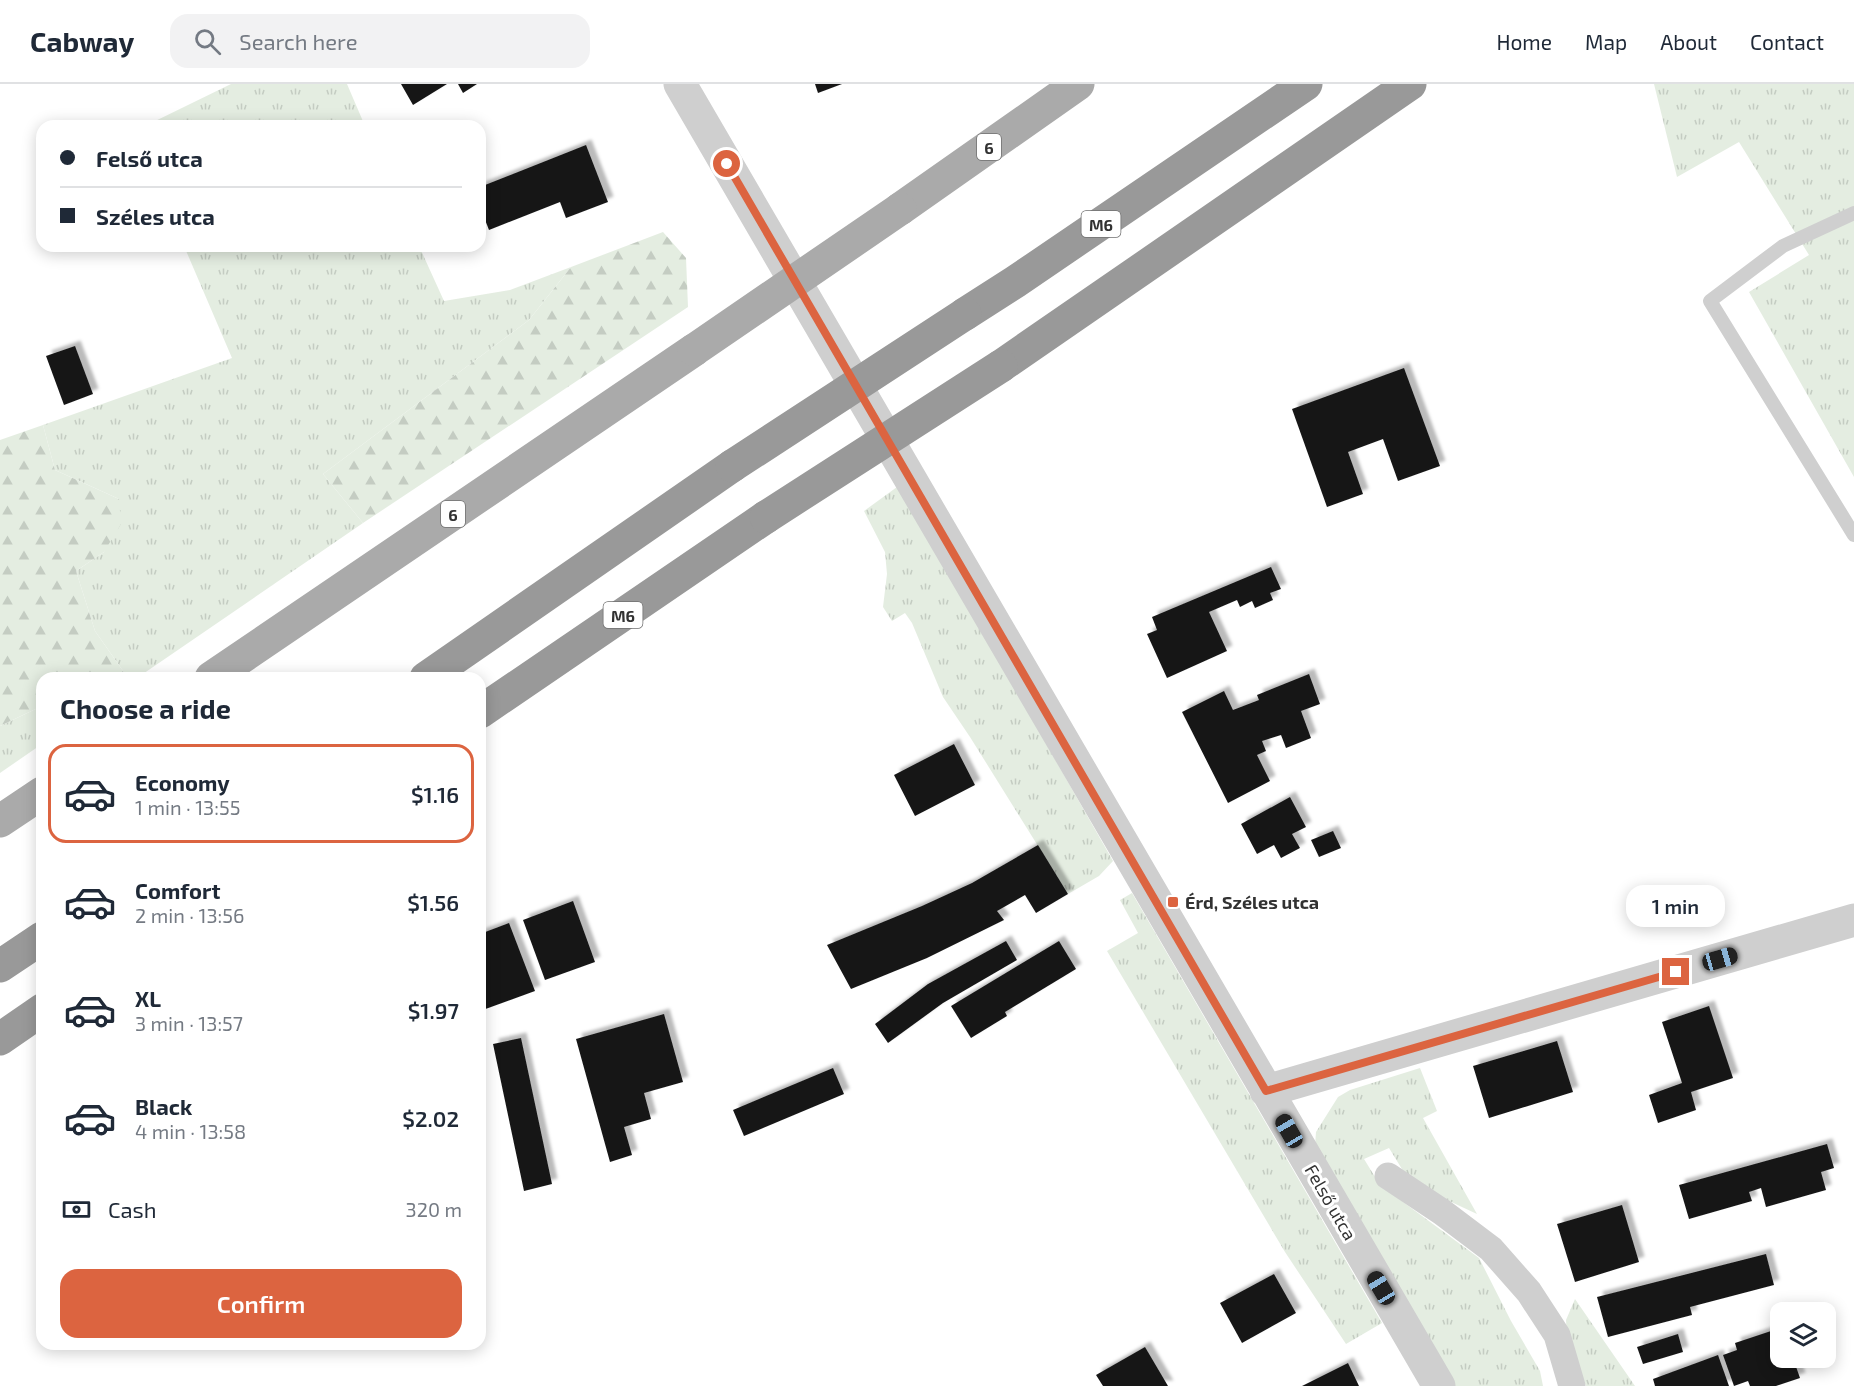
<!DOCTYPE html>
<html lang="en">
<head>
<meta charset="utf-8">
<style>
	:root { --surface:#fff; --page:#f2f2f3; --text:#1f2937; --muted:#747a83; --line:#e0e1e3; --accent:#dc6440 }
	body { margin:0; font-family:"Exo 2",sans-serif; background:var(--page); color:var(--text); height:100vh; display:flex; flex-direction:column; font-size:22px; white-space:nowrap }
	* { box-sizing:border-box; margin:0 }
	p { font-size:20px; color:var(--muted) }
	.icon { flex:none; width:33px; height:33px; fill:none; stroke:currentColor; stroke-width:2; stroke-linecap:round; stroke-linejoin:round }
	.map { position:relative; flex:1; overflow:hidden }
	.drawer { position:absolute; left:36px; top:588px; width:450px; height:678px; display:flex; flex-direction:column; background:var(--surface); border-radius:18px; box-shadow:0 3px 15px #0003 }
	.drawer>* { flex:none }
	.top-card { position:absolute; left:36px; top:36px; width:450px; height:132px; border-radius:18px; box-shadow:0 3px 15px #0003; display:grid; align-content:center; height:132px; padding:0 24px; background:var(--surface) }
	.fabs { position:absolute; left:1770px; top:1218px; display:grid; gap:12px }
	.fabs a { display:grid; place-items:center; width:66px; height:66px; border-radius:12px; background:var(--surface); box-shadow:0 3px 15px #0003; font-size:30px }
	.end { position:absolute; width:27px; height:27px; margin:-14px; border:8px solid #dc6440; background:#fff; box-shadow:0 0 0 3px #fff }
	.from { border-radius:50% }
	.bubble { position:absolute; height:42px; border-radius:18px; background:var(--surface); box-shadow:0 3px 15px #0003; font-size:20px; font-weight:600; line-height:42px; text-align:center }
	.car { position:absolute; width:18px; height:36px; margin:-18px -9px; border-radius:8px; box-shadow:0 0 4px 2px #0007; background:linear-gradient(#222 24%,#8ab4d8 0 40%,#222 0 76%,#8ab4d8 0 86%,#222 0) }
	.top-card b { display:flex; align-items:center; gap:21px; height:57px; font-size:22px }
	.top-card b+b { border-top:2px solid var(--line) }
	.top-card i { width:15px; height:15px; background:var(--text) }
	ul { padding:0; list-style:none }
	li { display:flex; align-items:center; gap:18px; height:99px; margin:0 12px 9px; padding:0 12px; border:3px solid transparent; border-radius:18px }
	li div { flex:1 }
	li b { display:block; font-size:22px }
	li em { font-style:normal; font-weight:600 }
	li.on { border-color:var(--accent) }
	li>.icon { width:54px; height:54px; stroke-width:1.5 }
	h2 { padding:0 24px; font-size:27px; line-height:72px }
	.pay { display:flex; align-items:center; gap:15px; height:66px; padding:0 24px; font-size:22px }
	.pay p { margin-inline-start:auto }
	.primary-button { display:flex; gap:12px; margin-top:auto; padding:12px 24px }
	.primary-button a { flex:1; height:69px; border-radius:18px; background:var(--accent); color:#fff; font-size:24px; font-weight:600; line-height:69px; text-align:center }
	header { display:flex; align-items:center; gap:36px; box-sizing:border-box; height:84px; padding:0 30px; background:var(--surface); border-bottom:2px solid var(--line) }
	header strong { font-size:28px }
	nav { display:flex; gap:33px; margin-inline-start:auto; font-size:21px }
	.search { width:420px; height:54px; background:var(--page); display:flex; align-items:center; gap:15px; box-sizing:border-box; padding:0 21px; border-radius:18px; color:var(--muted); font-size:22px }
	.map>svg:first-child { display:block }
	.grass { fill:url(#grass-tufts) }
	.forest { fill:url(#forest-firs) }
	.building { fill:#191919; filter:url(#shadow) }
	.lines { fill:none; stroke-linecap:round; stroke-linejoin:round }
	.service { stroke:#cfcfcf; stroke-width:14 }
	.minor { stroke:#cfcfcf; stroke-width:27 }
	.tertiary { stroke:#cfcfcf; stroke-width:33 }
	.primary { stroke:#aaa; stroke-width:33 }
	.motorway { stroke:#999; stroke-width:33 }
	.primary-bridge { stroke:#aaa; stroke-width:33 }
	.motorway-bridge { stroke:#999; stroke-width:33 }
	.route { stroke:#dc6440; stroke-width:8 }
	.poi-dot { fill:#dc6440; stroke:#fff; stroke-width:2 }
	.labels { text-anchor:middle; dominant-baseline:central; stroke-width:6; stroke-linejoin:round; paint-order:stroke }
	.shield { fill:#fff; stroke:#707070; stroke-width:1.5 }
	.shield-label { font-size:16px; font-weight:bold; fill:#323232 }
	.poi-label { font-size:18px; font-weight:bold; fill:#323232; stroke:#fff; text-anchor:start }
	.street-label { font-size:18px; fill:#323232; stroke:#fff }
</style>
</head>
<body>
<header>
<strong>Cabway</strong>
<div class="search"><svg class="icon" aria-label="search" viewBox="0 0 24 24"><circle cx="10" cy="10" r="6"/><path d="M15 15l6 6"/></svg>Search here</div>
<nav><a>Home</a><a>Map</a><a>About</a><a>Contact</a></nav>
</header>
<div class="map">
<svg width="1854" height="1302" viewBox="0 0 1854 1302">
	<defs>
		<pattern id="grass-tufts" width="24" height="20" patternUnits="userSpaceOnUse" patternTransform="scale(1.5)"><rect width="24" height="20" fill="#e4ede1"/><path d="M3 7l-1-3M5 7V3M7 7l1-3M15 17l-1-3M17 17v-4M19 17l1-3" fill="none" stroke="#c4ccc2"/></pattern>
		<pattern id="forest-firs" width="22" height="20" patternUnits="userSpaceOnUse" patternTransform="scale(1.5)"><rect width="22" height="20" fill="#e4ede1"/><path d="M5 1l3.5 6h-7zM16 11l3.5 6h-7z" fill="#c4ccc2"/></pattern>
		<filter id="shadow"><feDropShadow dx="5.5" dy="-5.5" stdDeviation="1.5" flood-color="#0004"/></filter>
	</defs>
	<rect width="100%" height="100%" fill="#fff"/>
	<!-- grass -->
	<path class="grass" d="M231,0H347L365,42H145Z
		M1654,0H1854V393L1749,208L1809,171L1739,58L1677,93Z
		M184,162H419L444,217L510,206L571,183L529,236L323,390L363,439L137,594H128L95,547L76,487L104,468L119,415L55,386L43,341L232,274Z
		M897,403L955,500L1113,777L1099,792L1068,810L970,653L943,613L912,539L905,529L892,537L883,523L887,490L885,468L864,427Z
		M42,622V660L0,689V642Z
		M1132,809L1382,1239L1346,1260L1285,1168L1107,867L1138,849L1120,816Z
		M1420,984L1437,1027L1423,1034L1477,1130L1419,1103L1405,1090L1389,1064L1364,1075L1380,1101L1479,1174L1511,1237L1540,1287L1543,1302H1450L1315,1062L1316,1048L1338,1013L1350,1006Z
		M1575,1215L1635,1302H1586L1567,1255L1566,1236Z"/>
	<!-- forest -->
	<path class="forest" d="M663,148L686,174L688,223L363,439L323,390L529,236L571,183Z
		M43,341L55,386L119,415L121,440L104,468L76,487L95,547L128,594H42V622L0,642V356Z"/>
	<!-- building -->
	<path class="building" d="M401,0H447L413,21Z
		M458,0H477L463,9Z
		M815,0H842L818,9Z
		M586,61L608,118L566,134L560,118L489,146L480,123V103Z
		M75,262L93,310L64,321L46,272Z
		M1404,284L1440,382L1398,397L1383,355L1348,368L1363,410L1327,423L1292,325Z
		M1271,483L1281,505L1270,509L1273,516L1255,524L1252,517L1240,523L1237,516L1209,528L1227,567L1167,594L1147,550L1157,546L1152,533Z
		M1309,590L1320,620L1301,627L1311,654L1286,664L1281,651L1262,657L1266,667L1257,671L1270,697L1228,719L1182,628L1224,607L1233,626L1259,616L1257,611Z
		M954,660L975,701L915,732L894,691Z
		M1290,713L1306,743L1292,750L1300,764L1281,774L1274,761L1257,770L1241,740Z
		M1333,747L1341,764L1319,773L1311,756Z
		M1038,761L1068,810L1036,829L1025,811L997,827L1004,836L927,874L851,905L827,861L922,822L972,799Z
		M573,817L595,878L545,896L523,836Z
		M509,839L535,907L480,927V850Z
		M1006,857L1017,876L943,919L888,959L875,940L928,900Z
		M1059,857L1076,885L1005,928L1007,932L971,954L951,922Z
		M1709,922L1733,994L1691,1008L1696,1026L1658,1039L1649,1011L1682,999L1662,938Z
		M664,930L683,998L644,1009L651,1035L624,1043L632,1071L610,1078L576,955Z
		M521,954L552,1100L524,1107L493,960Z
		M1557,957L1573,1008L1489,1034L1473,982Z
		M833,984L844,1010L744,1052L733,1026Z
		M1827,1060L1834,1084L1821,1088L1826,1106L1766,1123L1761,1104L1749,1108L1752,1117L1689,1135L1679,1101Z
		M1622,1121L1639,1178L1575,1198L1557,1140Z
		M1766,1170L1774,1201L1690,1223L1692,1231L1608,1253L1597,1213Z
		M1274,1190L1296,1229L1242,1259L1220,1219Z
		M1780,1244V1274H1793L1800,1294L1776,1302H1750L1748,1297L1734,1302L1723,1271L1737,1266L1735,1259Z
		M1678,1250L1683,1268L1643,1280L1637,1263Z
		M1145,1263L1168,1302H1103L1096,1291Z
		M1718,1271L1729,1302H1655L1653,1295Z
		M1348,1279L1359,1302H1302Z"/>
	<g class="lines">
		<!-- service -->
		<path class="service" d="M1854,129L1783,162L1710,217L1854,451"/>
		<!-- minor -->
		<path class="minor" d="M1388,1092L1442,1128L1491,1165L1529,1208L1557,1251L1572,1302"/>
		<!-- tertiary -->
		<path class="tertiary" d="M680,0L1439,1302
			M1266,1007L1854,836"/>
		<!-- primary -->
		<path class="primary" d="M900,125L1078,0
			M211,594L694,266
			M0,737L42,709"/>
		<!-- motorway -->
		<path class="motorway" d="M965,230L1015,198L1306,0
			M1001,282L1410,0
			M426,594L732,382
			M480,628L766,433
			M0,882L42,854
			M0,955L42,926"/>
		<!-- primary-bridge -->
		<path class="primary-bridge" d="M694,266L900,125"/>
		<!-- motorway-bridge -->
		<path class="motorway-bridge" d="M732,382L965,230
			M766,433L1001,282"/>
	</g>
	<g class="lines">
		<!-- route -->
		<path class="route" d="M727,80L1266,1007L1676,888"/>
	</g>
	<!-- markers -->
	<rect class="poi-dot" x="1167" y="812" width="12" height="12" rx="3"/>
	<g class="labels">
		<!-- shield labels -->
		<g class="shield">
			<rect x="977" y="50" width="24" height="26" rx="4.5"/>
			<rect x="1081.5" y="127" width="39" height="26" rx="4.5"/>
			<rect x="441" y="417" width="24" height="26" rx="4.5"/>
			<rect x="603.5" y="518" width="39" height="26" rx="4.5"/>
		</g>
		<g class="shield-label">
			<text x="989" y="63">6</text>
			<text x="1101" y="140">M6</text>
			<text x="453" y="430">6</text>
			<text x="623" y="531">M6</text>
		</g>
		<!-- poi labels -->
		<g class="poi-label">
			<text x="1185" y="818">Érd, Széles utca</text>
		</g>
		<!-- street labels -->
		<g class="street-label">
			<text transform="translate(1331 1118) rotate(60)">Felső utca</text>
		</g>
	</g>
</svg>
<div class="fabs">
<a><svg class="icon" aria-label="layers" viewBox="0 0 24 24"><path d="M12 4l9 5-9 5-9-5zM3 14l9 5 9-5"/></svg></a>
</div>
<i class="end from" style="left:727px;top:80px"></i>
<i class="end" style="left:1676px;top:888px"></i>
<div class="bubble" style="left:1626px;top:801px;width:99px">1 min</div>
<i class="car" style="left:1720px;top:875px;rotate:74deg"></i>
<i class="car" style="left:1289px;top:1047px;rotate:330deg"></i>
<i class="car" style="left:1381px;top:1204px;rotate:329deg"></i>
<div class="top-card">
<b><i class="from"></i>Felső utca</b>
<b><i></i>Széles utca</b>
</div>
<section class="drawer">
<h2>Choose a ride</h2>
<ul>
<li class="on"><svg class="icon" aria-label="car" viewBox="0 0 24 24"><path d="M5 17H2v-5l4-1 3-4h7l3 4 3 1v5h-3M9 17h6M6 11h13"/><circle cx="7" cy="17" r="2"/><circle cx="17" cy="17" r="2"/></svg><div><b>Economy</b><p>1 min · 13:55</p></div><em>$1.16</em></li>
<li><svg class="icon" aria-label="car" viewBox="0 0 24 24"><path d="M5 17H2v-5l4-1 3-4h7l3 4 3 1v5h-3M9 17h6M6 11h13"/><circle cx="7" cy="17" r="2"/><circle cx="17" cy="17" r="2"/></svg><div><b>Comfort</b><p>2 min · 13:56</p></div><em>$1.56</em></li>
<li><svg class="icon" aria-label="car" viewBox="0 0 24 24"><path d="M5 17H2v-5l4-1 3-4h7l3 4 3 1v5h-3M9 17h6M6 11h13"/><circle cx="7" cy="17" r="2"/><circle cx="17" cy="17" r="2"/></svg><div><b>XL</b><p>3 min · 13:57</p></div><em>$1.97</em></li>
<li><svg class="icon" aria-label="car" viewBox="0 0 24 24"><path d="M5 17H2v-5l4-1 3-4h7l3 4 3 1v5h-3M9 17h6M6 11h13"/><circle cx="7" cy="17" r="2"/><circle cx="17" cy="17" r="2"/></svg><div><b>Black</b><p>4 min · 13:58</p></div><em>$2.02</em></li>
</ul>
<div class="pay"><svg class="icon" aria-label="cash" viewBox="0 0 24 24"><path d="M3 7h18v10H3z"/><circle cx="12" cy="12" r="2"/></svg>Cash<p>320 m</p></div>
<div class="primary-button"><a>Confirm</a></div>
</section>
</div>
</body>
</html>
